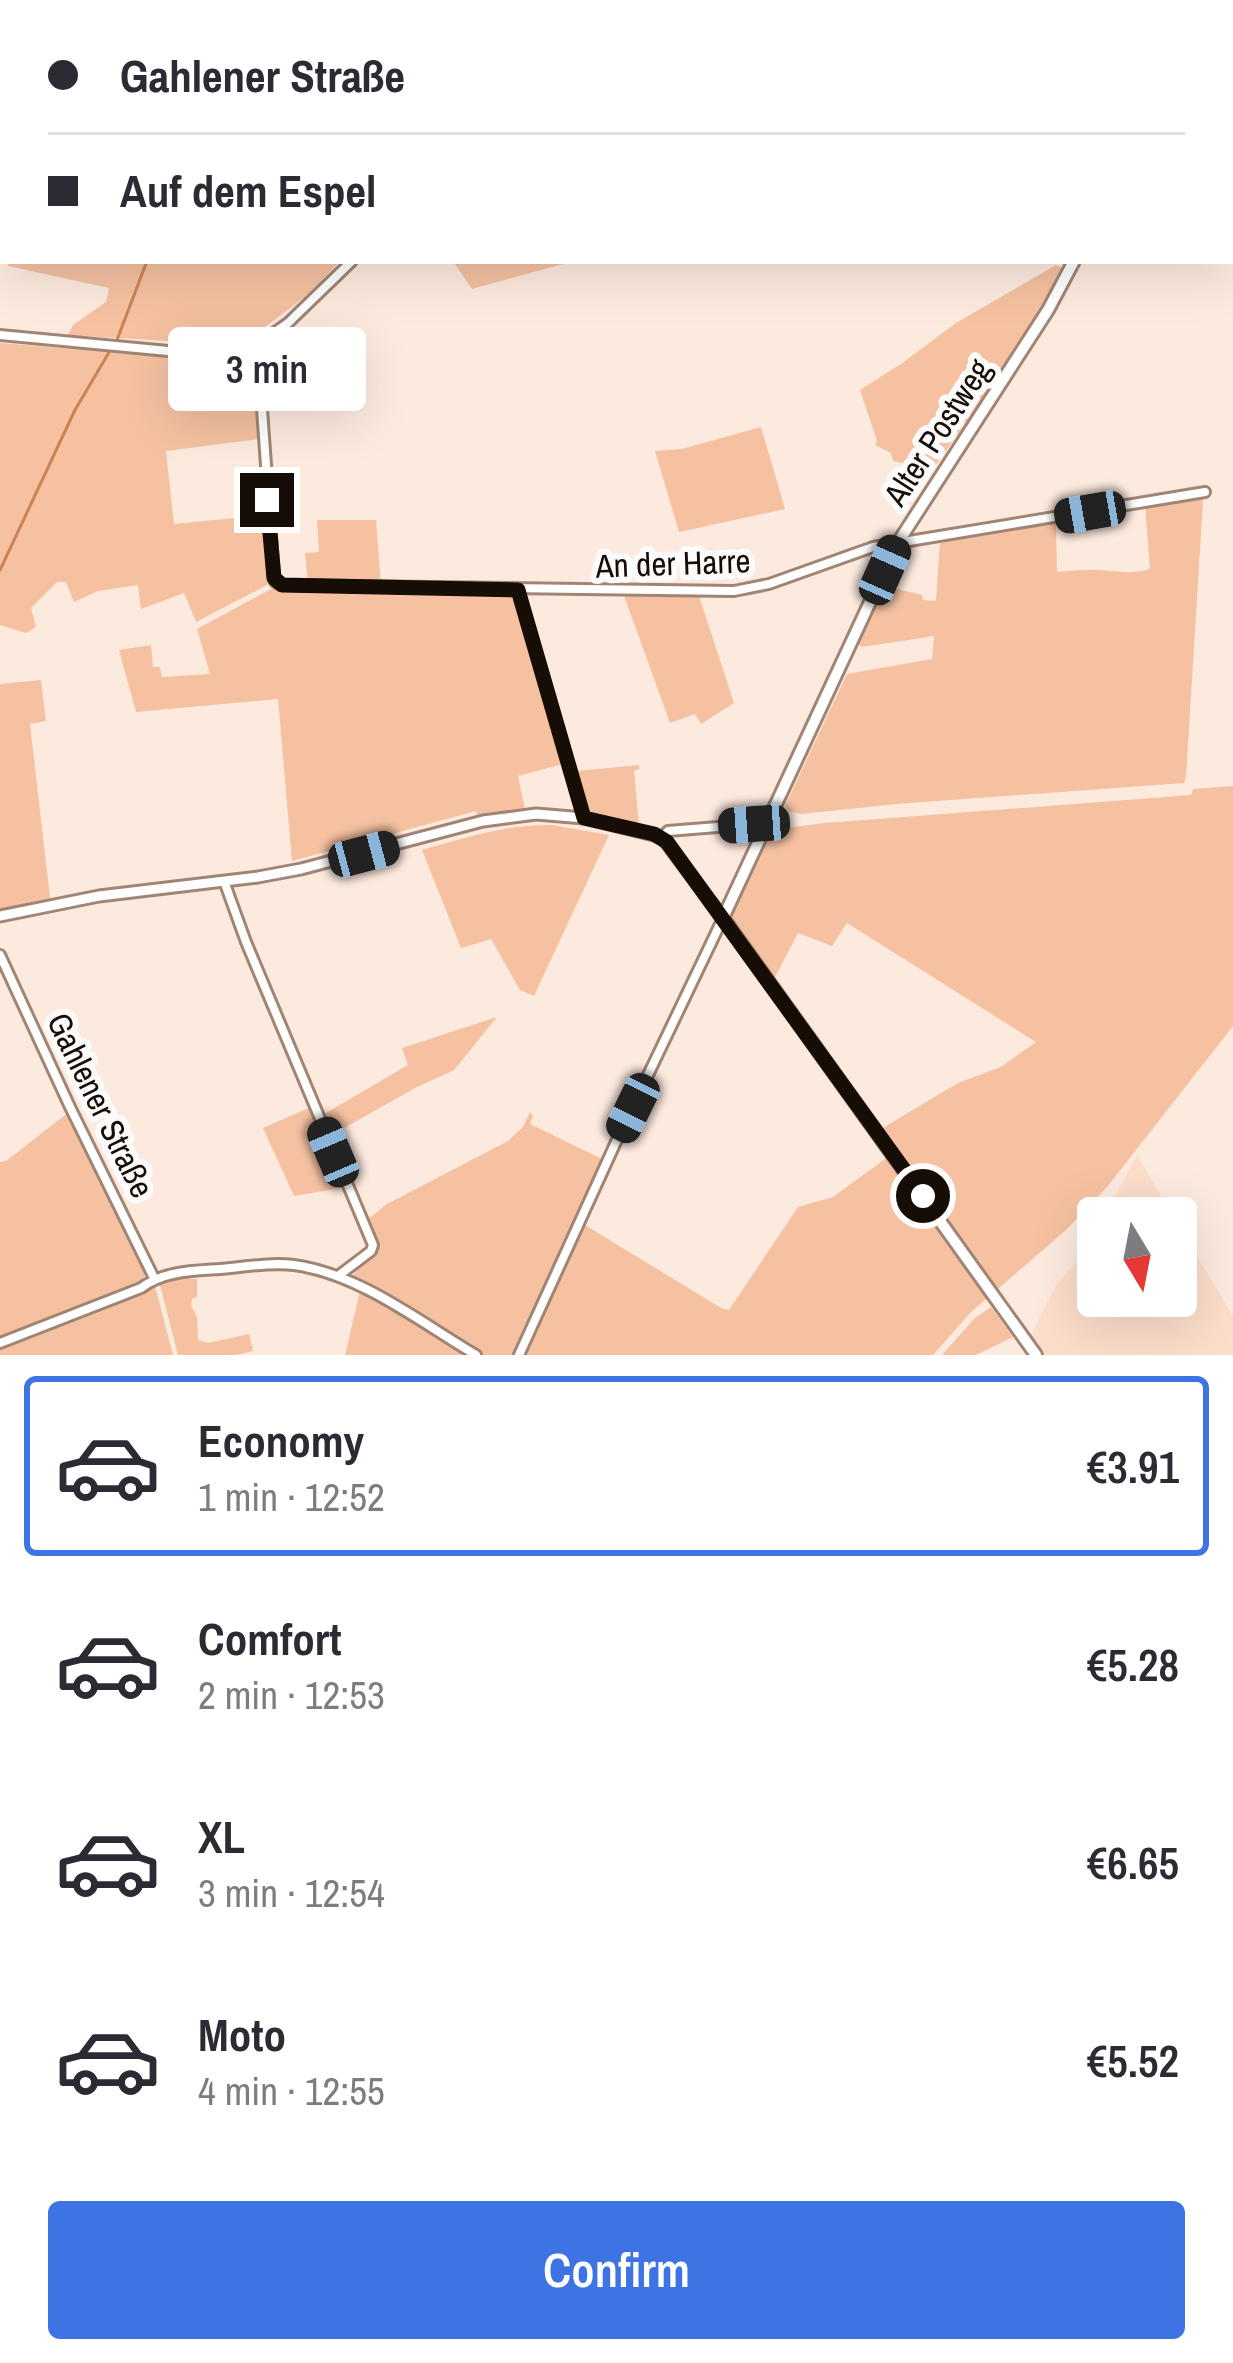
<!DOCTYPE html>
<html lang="en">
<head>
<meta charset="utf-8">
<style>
	:root { --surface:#fff; --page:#f2f2f3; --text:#2b2b33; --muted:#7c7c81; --line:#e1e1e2; --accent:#3d73e3 }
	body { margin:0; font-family:"Archivo Narrow",sans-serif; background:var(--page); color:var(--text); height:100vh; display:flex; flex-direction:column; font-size:45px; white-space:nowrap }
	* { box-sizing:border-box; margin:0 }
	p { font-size:39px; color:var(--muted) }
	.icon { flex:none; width:66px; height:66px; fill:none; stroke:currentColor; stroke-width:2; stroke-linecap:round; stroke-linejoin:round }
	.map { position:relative; height:1355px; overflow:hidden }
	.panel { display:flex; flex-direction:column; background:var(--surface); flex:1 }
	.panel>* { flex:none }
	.top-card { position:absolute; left:0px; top:0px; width:1233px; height:264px; box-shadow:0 12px 48px #0002; display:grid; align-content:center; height:264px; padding:0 48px; background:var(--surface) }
	.needle { width:78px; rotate:170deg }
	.controls { position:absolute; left:1077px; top:1197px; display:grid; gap:24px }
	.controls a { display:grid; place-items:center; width:120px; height:120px; border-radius:12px; background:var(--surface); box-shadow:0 12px 48px #0002; font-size:60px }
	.end { position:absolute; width:54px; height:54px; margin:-27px; border:15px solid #170d07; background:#fff; box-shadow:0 0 0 6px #fff }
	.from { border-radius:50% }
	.bubble { position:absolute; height:84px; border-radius:12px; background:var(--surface); box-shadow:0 12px 48px #0002; font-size:39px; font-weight:600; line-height:84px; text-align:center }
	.car { position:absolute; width:36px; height:72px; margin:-36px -18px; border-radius:15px; box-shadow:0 0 9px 3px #0007; background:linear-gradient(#222 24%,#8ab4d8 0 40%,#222 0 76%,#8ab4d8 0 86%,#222 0) }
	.top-card b { display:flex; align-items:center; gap:42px; height:114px; font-size:45px }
	.top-card b+b { border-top:3px solid var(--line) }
	.top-card i { width:30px; height:30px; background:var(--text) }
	ul { padding:21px 0 0; list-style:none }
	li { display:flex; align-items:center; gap:36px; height:180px; margin:0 24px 18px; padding:0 24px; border:6px solid transparent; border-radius:12px }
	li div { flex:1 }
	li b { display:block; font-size:45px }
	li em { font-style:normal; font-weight:600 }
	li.on { border-color:var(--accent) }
	li>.icon { width:108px; height:108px; stroke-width:1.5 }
	.primary-button { display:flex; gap:24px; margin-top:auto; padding:24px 48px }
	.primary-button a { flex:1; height:138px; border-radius:12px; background:var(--accent); color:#fff; font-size:48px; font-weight:600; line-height:138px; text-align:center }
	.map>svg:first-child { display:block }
	.built { fill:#fcddca }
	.green { fill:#f5c1a1 }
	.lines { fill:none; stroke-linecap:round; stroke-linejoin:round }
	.stream { stroke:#cc8353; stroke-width:3 }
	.minor-casing { stroke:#a18574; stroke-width:14 }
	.tertiary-casing { stroke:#a18574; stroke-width:15 }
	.secondary-casing { stroke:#a18574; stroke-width:16 }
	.minor { stroke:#fff; stroke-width:8 }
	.tertiary { stroke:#fff; stroke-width:9 }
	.secondary { stroke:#fff; stroke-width:10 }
	.route { stroke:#170d07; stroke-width:15 }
	.labels { text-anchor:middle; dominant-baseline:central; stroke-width:12; stroke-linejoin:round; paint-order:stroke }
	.street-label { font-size:33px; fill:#170d07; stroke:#fbfbfb }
</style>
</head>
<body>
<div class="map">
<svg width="1233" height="1355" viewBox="0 0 1233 1355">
	<rect width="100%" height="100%" fill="#fdeadf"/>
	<!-- built -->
	<path class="built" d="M1137,1155L1174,1218H1103Z
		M1176,1221L1233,1316V1355H1045L1031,1335L1055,1287L1086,1250L1098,1228V1296H1176Z"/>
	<!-- green -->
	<path class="green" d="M9,261H340L310,293L249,339L235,345L68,335L73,325L106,302L109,288L8,266Z
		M453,261H574L472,289Z
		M1056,265L1064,268L1065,273L1013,358L932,470L893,461L891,453L875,445L877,441L860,390L901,364L956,323Z
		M0,343L187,358L251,360L259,439L166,451L174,524L265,515L270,581L267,585L196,622L184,593L141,609L138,585L98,591L74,602L66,582H57L31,608L36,627L26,633L0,625Z
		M761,427L785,509L679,532L655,451L682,449Z
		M1200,498L1203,501L1186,777L1184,783L896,804L802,814L788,811L785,806L847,674L932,659L934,636L862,647L858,644L880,596L889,587L922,595L923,600L936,601L940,541L1056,521L1057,572C1071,571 1086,569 1099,570C1118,571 1131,575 1150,569L1145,505Z
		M317,520H376L381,585L308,584L305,553L319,552Z
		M271,589L510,593L517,601L567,763L518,776L525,809L479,819L476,811L292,861L278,699L136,712L119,650L151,645L153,667H160L162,677L210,674L197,629Z
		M623,593H698L734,703L701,724L695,714L670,723Z
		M41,680L46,721L30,724L50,898L0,909V684Z
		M639,765V769L634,771L639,825L587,814L576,771Z
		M1233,786V1026L1107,1187L1066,1230L970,1313L933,1355H526L585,1225L721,1308L729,1310L798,1207L833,1197L896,1151L881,1129L958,1083L1001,1067L1036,1042L847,923L832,946L798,933L773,981L732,923V907H736L771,834L776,829L825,823L1191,795L1193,789Z
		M552,825L609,835L534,996L520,990L491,939L461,948L422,850C465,838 507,824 552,825Z
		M497,1017L454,1070L415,1088L330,1136L321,1116L408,1065L402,1048Z
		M311,1107L346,1187L294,1196L263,1128Z
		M69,1112L147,1271L139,1285L0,1340V1162L6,1161Z
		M530,1112L533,1116L530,1124L604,1160L520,1349L512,1355H483L398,1303L350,1279L376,1248L367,1220L387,1204L508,1141L523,1127Z
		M188,1274L189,1279H197V1297L192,1299L191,1305L197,1317L198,1340L208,1343L249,1334L253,1351L236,1355H178L160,1285L167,1277Z
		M155,1286L173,1355H0V1346Z
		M360,1291L471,1355H345Z
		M991,1307L1013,1337L976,1355H942L975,1318Z"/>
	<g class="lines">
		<!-- stream -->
		<path class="stream" d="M256,3L258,0
			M117,340L147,261
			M0,570L75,410L111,349"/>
		<!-- minor casing -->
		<g class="minor-casing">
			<path id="minor" d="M0,2L7,3
				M199,3L201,0
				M611,3L614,0
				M0,77L3,64
				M0,335L168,351L235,352L254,347L288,323L352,261
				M254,347L259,367L274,577L275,582L282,585L734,591L769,584L873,547L1205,492
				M518,590L584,818
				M662,837L668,831L767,823
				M224,881L246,942L373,1245L371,1251L338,1276
				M0,955L70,1107L154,1278
				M0,1343L141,1288C164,1271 192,1271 220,1269C244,1267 270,1262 294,1265C360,1274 420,1322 476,1355
				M519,1355L616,1142L723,918"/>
		</g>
		<!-- tertiary casing -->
		<g class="tertiary-casing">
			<path id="tertiary" d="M0,916L99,896L258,877L301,869L483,821L536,814L584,818L662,837L723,918"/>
		</g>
		<!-- secondary casing -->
		<g class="secondary-casing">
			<path id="secondary" d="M1166,3L1167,0
				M1036,1355L723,918L897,544L1048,310L1074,261"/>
		</g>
		<!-- minor -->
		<use href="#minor" class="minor"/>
		<!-- tertiary -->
		<use href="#tertiary" class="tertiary"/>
		<!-- secondary -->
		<use href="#secondary" class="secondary"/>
	</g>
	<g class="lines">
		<!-- route -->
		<path class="route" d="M267,500L274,578L282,585L518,590L584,818L654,834L667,842L923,1196"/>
	</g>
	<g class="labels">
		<!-- street labels -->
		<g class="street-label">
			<text transform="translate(937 432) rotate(-57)">Alter Postweg</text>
			<text transform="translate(673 563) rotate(-2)">An der Harre</text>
			<text transform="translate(101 1105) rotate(64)">Gahlener Straße</text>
		</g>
	</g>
</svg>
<div class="controls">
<a><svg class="needle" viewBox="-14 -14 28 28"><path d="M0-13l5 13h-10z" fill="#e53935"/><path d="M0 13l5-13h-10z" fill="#7c7c81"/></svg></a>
</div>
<i class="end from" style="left:923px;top:1196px"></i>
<i class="end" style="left:267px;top:500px"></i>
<div class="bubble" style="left:168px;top:327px;width:198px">3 min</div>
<i class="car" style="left:1090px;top:512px;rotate:260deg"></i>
<i class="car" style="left:885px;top:570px;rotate:24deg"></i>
<i class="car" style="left:754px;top:824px;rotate:266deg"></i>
<i class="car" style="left:364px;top:854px;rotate:75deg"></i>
<i class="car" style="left:633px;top:1108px;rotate:206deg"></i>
<i class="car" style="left:333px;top:1152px;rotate:337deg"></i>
<div class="top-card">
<b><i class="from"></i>Gahlener Straße</b>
<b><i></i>Auf dem Espel</b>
</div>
</div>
<section class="panel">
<ul>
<li class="on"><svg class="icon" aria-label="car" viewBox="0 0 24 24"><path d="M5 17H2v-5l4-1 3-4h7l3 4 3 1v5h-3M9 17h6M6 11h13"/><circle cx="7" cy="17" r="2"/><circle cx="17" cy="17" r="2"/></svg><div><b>Economy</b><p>1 min · 12:52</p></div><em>€3.91</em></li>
<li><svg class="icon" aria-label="car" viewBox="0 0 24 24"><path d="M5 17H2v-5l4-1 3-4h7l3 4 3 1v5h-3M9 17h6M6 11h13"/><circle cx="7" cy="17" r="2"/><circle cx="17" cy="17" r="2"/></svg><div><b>Comfort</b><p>2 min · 12:53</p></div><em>€5.28</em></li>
<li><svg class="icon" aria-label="car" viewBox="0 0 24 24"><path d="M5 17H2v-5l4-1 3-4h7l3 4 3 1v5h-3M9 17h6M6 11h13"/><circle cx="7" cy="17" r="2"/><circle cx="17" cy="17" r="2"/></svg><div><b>XL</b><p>3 min · 12:54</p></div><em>€6.65</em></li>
<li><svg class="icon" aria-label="car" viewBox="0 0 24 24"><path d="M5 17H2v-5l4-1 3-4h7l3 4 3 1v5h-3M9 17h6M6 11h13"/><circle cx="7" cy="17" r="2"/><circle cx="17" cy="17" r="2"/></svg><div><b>Moto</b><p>4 min · 12:55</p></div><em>€5.52</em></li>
</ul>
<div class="primary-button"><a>Confirm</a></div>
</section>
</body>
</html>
